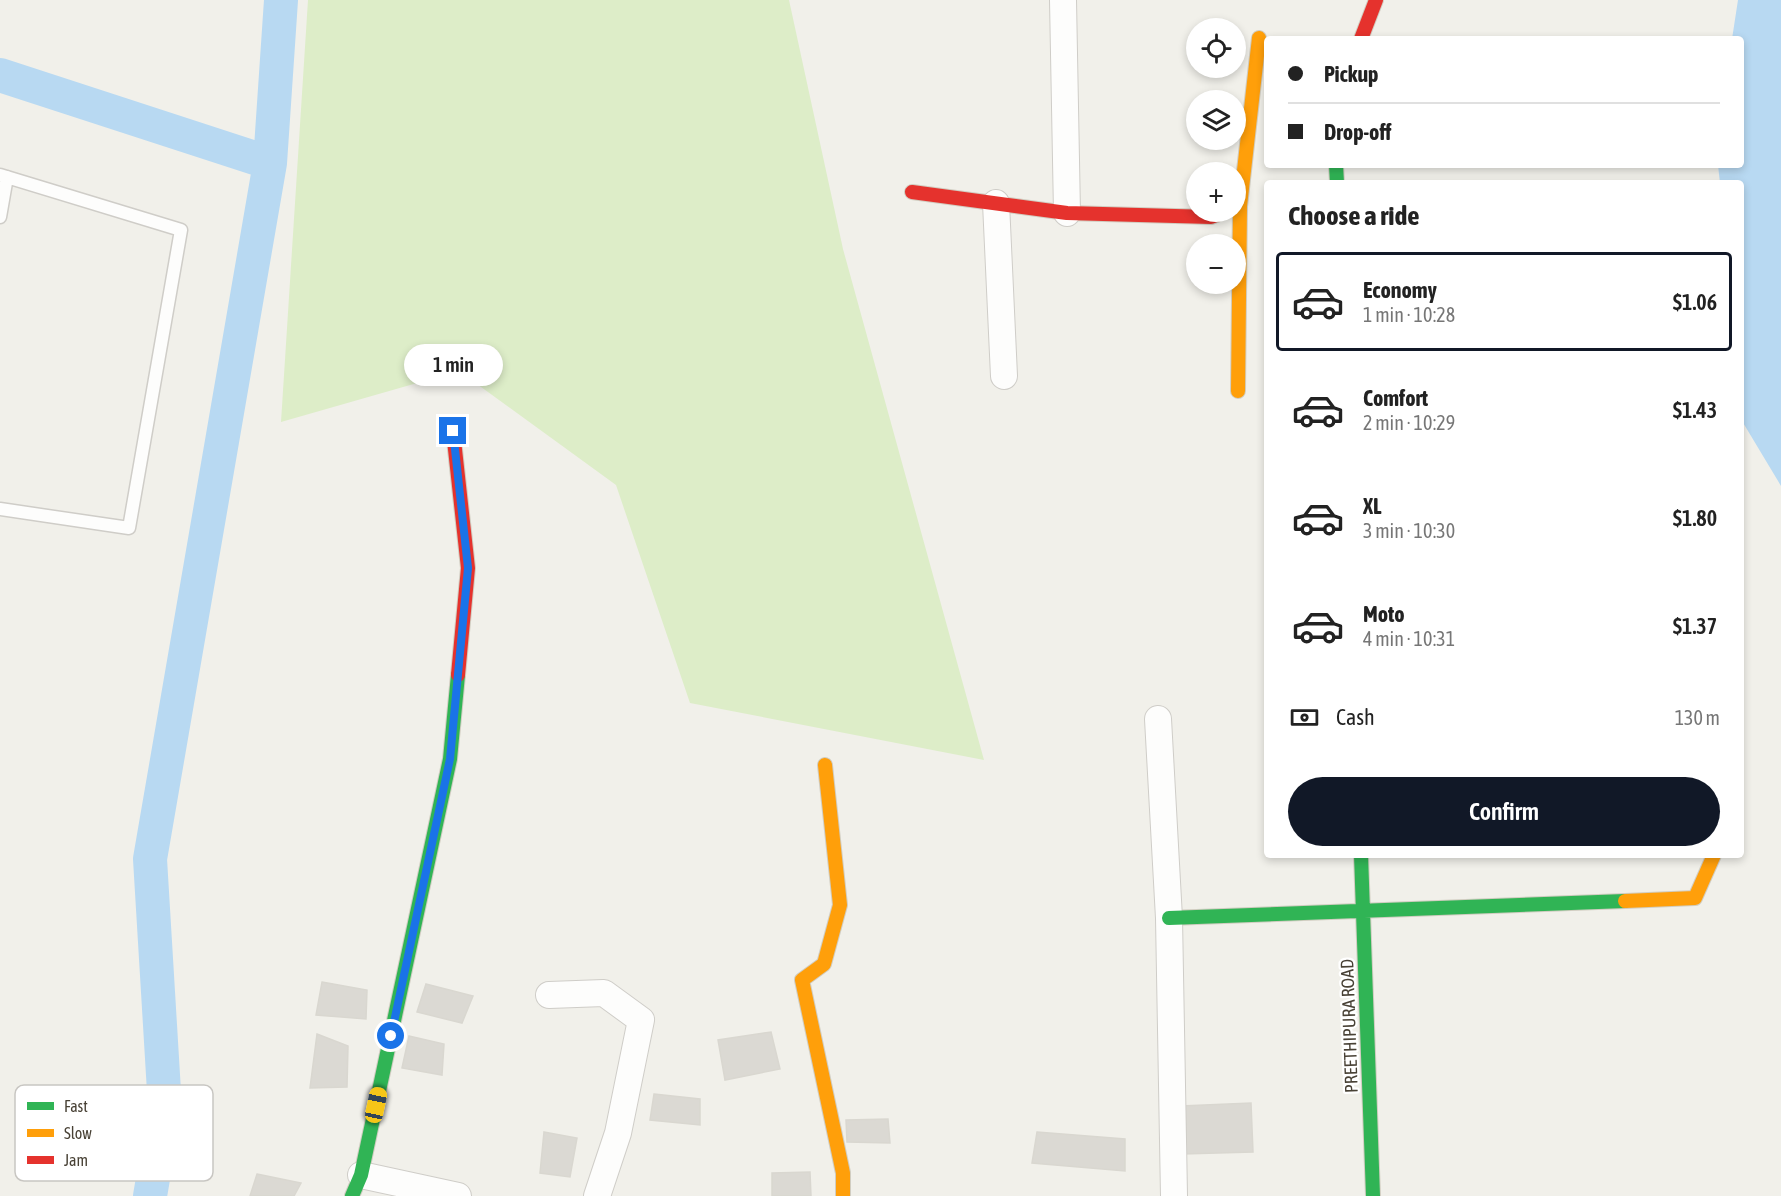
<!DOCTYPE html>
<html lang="en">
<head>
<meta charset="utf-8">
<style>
	:root { --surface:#fff; --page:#f6f6f6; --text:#222; --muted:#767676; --line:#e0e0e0; --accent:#111827 }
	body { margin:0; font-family:"Asap Condensed",sans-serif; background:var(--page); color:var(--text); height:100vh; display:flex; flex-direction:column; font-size:22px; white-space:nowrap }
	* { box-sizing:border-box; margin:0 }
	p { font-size:20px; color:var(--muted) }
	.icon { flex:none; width:33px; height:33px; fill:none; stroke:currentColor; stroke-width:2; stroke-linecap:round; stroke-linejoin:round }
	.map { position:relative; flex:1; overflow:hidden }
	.sheet { position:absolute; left:1264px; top:180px; width:480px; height:678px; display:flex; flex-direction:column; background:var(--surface); border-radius:6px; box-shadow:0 3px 9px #0003 }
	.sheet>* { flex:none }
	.guide { position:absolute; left:1264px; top:36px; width:480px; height:132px; border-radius:6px; box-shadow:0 3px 9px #0003; display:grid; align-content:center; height:132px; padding:0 24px; background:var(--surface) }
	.fabs { position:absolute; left:1186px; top:18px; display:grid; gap:12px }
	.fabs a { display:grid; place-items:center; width:60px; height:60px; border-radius:50%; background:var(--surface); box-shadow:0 3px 9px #0003; font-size:30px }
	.end { position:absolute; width:27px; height:27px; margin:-14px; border:8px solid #1a73e8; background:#fff; box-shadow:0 0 0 3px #fff }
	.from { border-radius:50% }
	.bubble { position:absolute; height:42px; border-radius:21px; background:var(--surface); box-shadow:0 3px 9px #0003; font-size:20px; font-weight:600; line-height:42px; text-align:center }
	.car { position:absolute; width:18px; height:36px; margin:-18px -9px; border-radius:8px; box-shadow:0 0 4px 2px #0007; background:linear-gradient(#f5c518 24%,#345 0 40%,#f5c518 0 76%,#345 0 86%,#f5c518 0) }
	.guide b { display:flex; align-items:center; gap:21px; height:57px; font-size:22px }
	.guide b+b { border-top:2px solid var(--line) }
	.guide i { width:15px; height:15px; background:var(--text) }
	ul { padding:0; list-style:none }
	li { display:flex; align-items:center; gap:18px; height:99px; margin:0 12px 9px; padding:0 12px; border:3px solid transparent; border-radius:6px }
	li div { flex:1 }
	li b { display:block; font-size:22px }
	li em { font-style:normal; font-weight:600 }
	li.current { border-color:var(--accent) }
	li>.icon { width:54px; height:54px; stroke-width:1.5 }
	h2 { padding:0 24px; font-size:27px; line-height:72px }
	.pay { display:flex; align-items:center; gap:15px; height:66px; padding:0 24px; font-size:22px }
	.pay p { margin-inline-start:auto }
	.button { display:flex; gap:12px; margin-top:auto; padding:12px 24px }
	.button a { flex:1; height:69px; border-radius:36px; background:var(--accent); color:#fff; font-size:24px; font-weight:600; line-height:69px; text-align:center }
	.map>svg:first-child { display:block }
	.green { fill:#ddedc8 }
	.water { fill:#b8d9f2 }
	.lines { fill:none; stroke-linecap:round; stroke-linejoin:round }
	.canal { stroke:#b8d9f2; stroke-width:34 }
	.building { fill:#dbd9d3; stroke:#d9d7d0; stroke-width:1.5 }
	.lane-casing { stroke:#cfcdc8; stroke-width:15 }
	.street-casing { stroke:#cfcdc8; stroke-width:28 }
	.fast-casing { stroke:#d1cdc1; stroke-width:16 }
	.slow-casing { stroke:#d1cdc1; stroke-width:16 }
	.jam-casing { stroke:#d1cdc1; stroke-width:16 }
	.lane { stroke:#fdfdfc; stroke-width:12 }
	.street { stroke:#fdfdfc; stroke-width:26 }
	.fast { stroke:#30b455; stroke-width:14 }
	.slow { stroke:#ff9f0a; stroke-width:14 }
	.jam { stroke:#e5322d; stroke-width:14 }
	.route { stroke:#1a73e8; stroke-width:8 }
	.labels { text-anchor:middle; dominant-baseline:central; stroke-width:4.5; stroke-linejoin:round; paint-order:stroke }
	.street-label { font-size:18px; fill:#484135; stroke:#fff }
	.key { fill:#fff; stroke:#c8c6c2; stroke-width:1.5 }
	.key-label { font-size:16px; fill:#484135 }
</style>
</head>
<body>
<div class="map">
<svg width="1781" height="1196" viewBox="0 0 1781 1196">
	<rect width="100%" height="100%" fill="#f1f0ea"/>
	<!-- green -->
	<path class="green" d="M308,0H789L843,249L984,760L690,703L616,485L459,371L281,422Z"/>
	<!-- water -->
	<path class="water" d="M1738,0H1781V486L1742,421V183H1720L1718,165H1742V39H1732Z"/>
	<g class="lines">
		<!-- canal -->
		<path class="canal" d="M0,75L270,163
			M150,1196L165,1108L150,859L270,163L281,0"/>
	</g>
	<!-- building -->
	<path class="building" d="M322,982L367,990L366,1019L316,1015Z
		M426,984L473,996L462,1023L417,1012Z
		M771,1032L780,1069L725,1080L718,1040Z
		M317,1034L348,1046L347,1087L310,1088Z
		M409,1036L444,1044L442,1075L402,1068Z
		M654,1094L700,1099V1125L650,1120Z
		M1251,1103L1253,1152L1183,1154L1181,1106Z
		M888,1119L890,1143L847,1142L846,1120Z
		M544,1132L577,1138L570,1177L540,1173Z
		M1037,1132L1125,1139V1171L1032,1163Z
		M810,1172L811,1196H772V1173Z
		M257,1174L301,1183L294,1196H250Z"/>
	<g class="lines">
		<!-- lane casing -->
		<g class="lane-casing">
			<path id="lane" d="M0,175L181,230L129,528L0,509
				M0,217L7,177"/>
		</g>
		<!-- street casing -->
		<g class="street-casing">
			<path id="street" d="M1063,0L1067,213
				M996,203L1004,376
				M1158,719L1169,918L1174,1196
				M549,995L604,993L641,1020L618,1133L597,1196
				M361,1175L458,1196"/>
		</g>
		<!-- fast casing -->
		<g class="fast-casing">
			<path id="fast" d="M1336,165L1337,183
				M1361,855L1373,1196
				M1169,918L1625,901
				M352,1196L361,1175L450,759L458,675"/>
		</g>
		<!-- slow casing -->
		<g class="slow-casing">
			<path id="slow" d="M1238,391L1240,206L1259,38
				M825,765L840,905L824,964L802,980L843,1173V1196
				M1625,901L1695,898L1714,855"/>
		</g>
		<!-- jam casing -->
		<g class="jam-casing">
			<path id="jam" d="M1361,39L1376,0
				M912,192L1067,213L1211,217L1224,212
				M453,431L468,568L458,675"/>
		</g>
		<!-- lane -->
		<use href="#lane" class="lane"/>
		<!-- street -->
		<use href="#street" class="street"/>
		<!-- fast -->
		<use href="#fast" class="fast"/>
		<!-- slow -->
		<use href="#slow" class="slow"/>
		<!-- jam -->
		<use href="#jam" class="jam"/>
	</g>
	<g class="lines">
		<!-- route -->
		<path class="route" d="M391,1036L450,759L468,568L453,431"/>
	</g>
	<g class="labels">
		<!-- street labels -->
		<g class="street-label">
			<text transform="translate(1349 1026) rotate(-92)">PREETHIPURA ROAD</text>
		</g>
	</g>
	<!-- legend -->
	<rect x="15" y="1085" width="198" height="96" rx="9" class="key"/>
	<rect x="27" y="1102" width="27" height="8" fill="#30b455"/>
	<rect x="27" y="1129" width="27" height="8" fill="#ff9f0a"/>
	<rect x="27" y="1156" width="27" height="8" fill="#e5322d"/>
	<g class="key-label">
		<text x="64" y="1112">Fast</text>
		<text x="64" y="1139">Slow</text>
		<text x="64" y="1166">Jam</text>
	</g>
</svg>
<div class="fabs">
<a><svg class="icon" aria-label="locate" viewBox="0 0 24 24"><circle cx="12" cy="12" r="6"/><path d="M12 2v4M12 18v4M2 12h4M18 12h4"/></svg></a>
<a><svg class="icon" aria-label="layers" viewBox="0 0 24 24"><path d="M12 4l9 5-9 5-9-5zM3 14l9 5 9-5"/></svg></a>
<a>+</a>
<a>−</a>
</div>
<i class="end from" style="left:391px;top:1036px"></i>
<i class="end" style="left:453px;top:431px"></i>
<div class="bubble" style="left:404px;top:344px;width:99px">1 min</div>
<i class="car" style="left:376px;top:1105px;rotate:12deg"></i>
<div class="guide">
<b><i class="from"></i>Pickup</b>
<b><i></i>Drop-off</b>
</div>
<section class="sheet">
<h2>Choose a ride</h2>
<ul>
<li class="current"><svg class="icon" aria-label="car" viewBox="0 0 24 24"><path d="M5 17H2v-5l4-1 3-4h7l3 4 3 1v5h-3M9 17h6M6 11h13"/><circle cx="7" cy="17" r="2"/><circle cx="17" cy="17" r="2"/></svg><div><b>Economy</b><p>1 min · 10:28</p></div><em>$1.06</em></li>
<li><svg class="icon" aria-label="car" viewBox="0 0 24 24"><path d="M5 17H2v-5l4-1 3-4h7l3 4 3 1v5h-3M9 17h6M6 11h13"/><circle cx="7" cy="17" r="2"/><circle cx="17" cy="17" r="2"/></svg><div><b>Comfort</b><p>2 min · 10:29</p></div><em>$1.43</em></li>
<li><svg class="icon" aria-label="car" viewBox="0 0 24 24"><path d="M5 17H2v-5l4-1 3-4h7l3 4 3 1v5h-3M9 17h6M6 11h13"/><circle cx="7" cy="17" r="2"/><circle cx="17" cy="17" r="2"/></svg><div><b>XL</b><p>3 min · 10:30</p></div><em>$1.80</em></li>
<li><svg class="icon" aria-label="car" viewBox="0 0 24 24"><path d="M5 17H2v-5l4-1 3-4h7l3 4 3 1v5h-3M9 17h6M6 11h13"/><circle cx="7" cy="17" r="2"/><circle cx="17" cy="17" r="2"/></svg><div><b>Moto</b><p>4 min · 10:31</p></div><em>$1.37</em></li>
</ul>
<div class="pay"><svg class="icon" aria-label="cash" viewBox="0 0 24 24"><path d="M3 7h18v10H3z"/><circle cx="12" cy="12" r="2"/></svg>Cash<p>130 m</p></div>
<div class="button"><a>Confirm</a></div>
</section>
</div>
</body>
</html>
